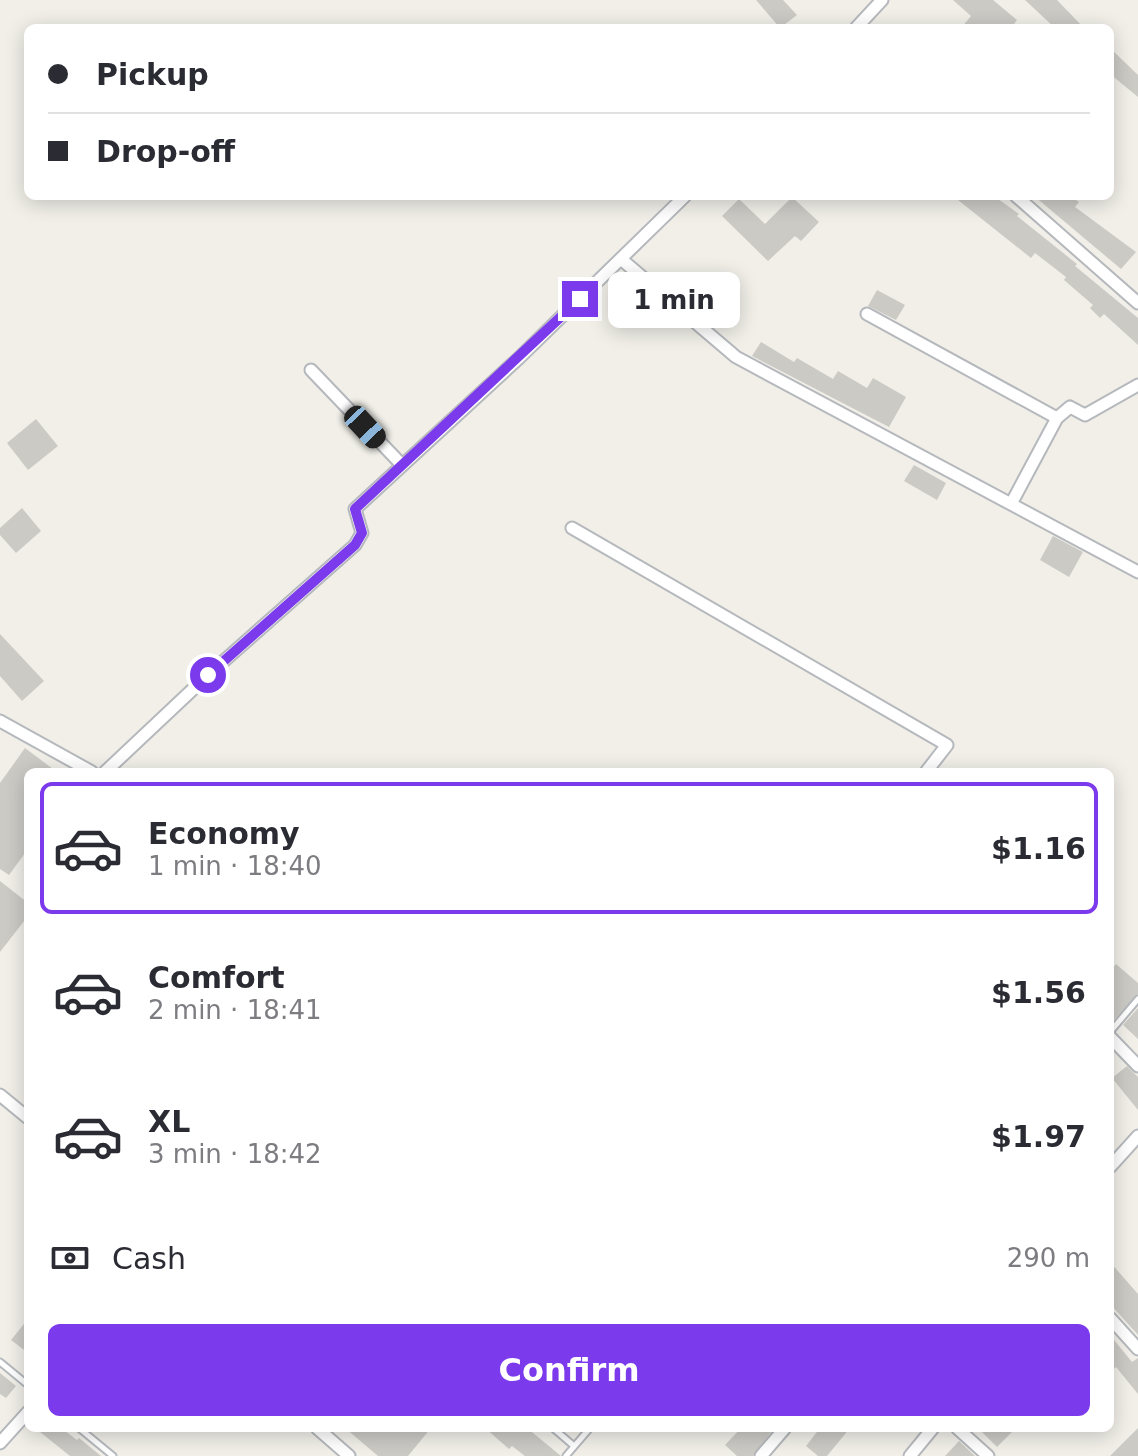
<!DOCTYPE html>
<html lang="en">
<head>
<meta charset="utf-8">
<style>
	:root { --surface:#fff; --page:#f2f2f3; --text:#2b2b33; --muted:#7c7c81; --line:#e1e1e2; --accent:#7c3aed }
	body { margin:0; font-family:"DejaVu Sans",sans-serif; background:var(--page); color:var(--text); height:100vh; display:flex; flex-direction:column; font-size:30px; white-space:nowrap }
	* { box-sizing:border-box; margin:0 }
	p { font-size:26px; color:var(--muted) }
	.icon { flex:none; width:44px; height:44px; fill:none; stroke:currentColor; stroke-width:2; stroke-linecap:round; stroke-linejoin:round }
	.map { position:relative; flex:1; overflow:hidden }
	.panel { position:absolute; left:24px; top:768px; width:1090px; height:664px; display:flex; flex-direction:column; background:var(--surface); border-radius:12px; box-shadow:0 4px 20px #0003 }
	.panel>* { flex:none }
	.hud { position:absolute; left:24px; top:24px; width:1090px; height:176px; border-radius:12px; box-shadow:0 4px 20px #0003; display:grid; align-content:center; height:176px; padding:0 24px; background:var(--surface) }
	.end { position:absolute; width:36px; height:36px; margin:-18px; border:10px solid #7c3aed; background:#fff; box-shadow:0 0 0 4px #fff }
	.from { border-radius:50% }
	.bubble { position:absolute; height:56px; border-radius:12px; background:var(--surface); box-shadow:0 4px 20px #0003; font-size:26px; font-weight:600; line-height:56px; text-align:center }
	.car { position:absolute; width:24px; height:48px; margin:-24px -12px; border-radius:10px; box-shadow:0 0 6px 2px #0007; background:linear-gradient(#222 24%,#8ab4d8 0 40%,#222 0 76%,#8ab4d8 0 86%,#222 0) }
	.hud b { display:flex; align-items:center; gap:28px; height:76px; font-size:30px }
	.hud b+b { border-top:2px solid var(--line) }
	.hud i { width:20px; height:20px; background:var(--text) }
	ul { padding:14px 0 0; list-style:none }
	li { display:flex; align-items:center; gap:24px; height:132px; margin:0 16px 12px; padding:0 8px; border:4px solid transparent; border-radius:12px }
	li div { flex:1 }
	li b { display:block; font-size:30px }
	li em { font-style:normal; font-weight:600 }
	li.active { border-color:var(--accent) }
	li>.icon { width:72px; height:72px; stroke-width:1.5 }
	.pay { display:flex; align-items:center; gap:20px; height:88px; padding:0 24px; font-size:30px }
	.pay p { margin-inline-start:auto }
	.action { display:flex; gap:16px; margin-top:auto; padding:16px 24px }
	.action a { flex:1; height:92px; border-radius:12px; background:var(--accent); color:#fff; font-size:32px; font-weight:600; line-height:92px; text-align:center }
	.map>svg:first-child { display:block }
	.building { fill:#cccac5 }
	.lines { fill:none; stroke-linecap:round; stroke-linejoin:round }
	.lane-casing { stroke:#b5b8bc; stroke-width:9 }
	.street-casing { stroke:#b5b8bc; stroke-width:15 }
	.lane { stroke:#fff; stroke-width:5 }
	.street { stroke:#fff; stroke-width:11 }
	.route { stroke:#7c3aed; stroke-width:10 }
</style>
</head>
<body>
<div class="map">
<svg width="1138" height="1456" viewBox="0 0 1138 1456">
	<rect width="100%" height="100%" fill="#f1efe8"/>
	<!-- building -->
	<path class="building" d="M756,0H783L797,15L780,28Z
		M953,0H993L1017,20L1011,28H961L971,16Z
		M1025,0H1057L1084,28H1055Z
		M1110,48L1138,75V97L1110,74Z
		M953,196H994L1019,214L1017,216L1077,264L1075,266L1138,318V345L1104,314L1100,318L1090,308L1093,305L1064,280L1066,277L1035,253L1031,258Z
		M1034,196H1070L1079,202L1075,207L1136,252L1121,269Z
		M792,197L819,222L801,241L795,236L768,261L722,216L739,199L765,224Z
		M877,290L905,305L896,320L868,306Z
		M761,342L794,362L797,358L833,379L838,371L867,388L873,378L906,397L889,427L752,356Z
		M36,419L58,446L28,470L7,443Z
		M914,465L946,483L937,500L904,481Z
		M22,508L41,531L16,553L0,535V528Z
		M1053,536L1083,552L1069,577L1040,560Z
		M0,634L44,681L22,701L0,676Z
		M25,748L57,772H28V849L9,875L0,869V783Z
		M0,881L28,903V916L0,952Z
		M1116,964L1138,983V994L1110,1024V971Z
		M1138,1008V1039L1123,1025Z
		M1127,1066L1138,1077V1110L1112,1078Z
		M1110,1262L1138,1294V1335L1110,1304Z
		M28,1319V1353L11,1340Z
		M1110,1335L1132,1362L1138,1358V1394L1116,1367L1110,1372Z
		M0,1373L16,1386L6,1398L0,1394Z
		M35,1428H61L77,1440L79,1438L101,1456H70Z
		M345,1428H431L408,1456H378Z
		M485,1428H527L561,1456H525L512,1446L509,1449Z
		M741,1428H774L753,1456H737L725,1445Z
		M820,1428H850L827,1456H818L806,1446Z
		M978,1428H1016L997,1447Z
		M1138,1428V1456H1110Z
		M959,1441L975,1456H945Z"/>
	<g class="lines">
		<!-- lane casing -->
		<g class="lane-casing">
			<path id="lane" d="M1110,1032L1138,999
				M0,1362L28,1385
				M79,1428L113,1456
				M553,1428L574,1446
				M566,1456L590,1428"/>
		</g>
		<!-- street casing -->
		<g class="street-casing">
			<path id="street" d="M856,28L882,0
				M1016,196L1138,303
				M621,259L736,357L1138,572
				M867,314L1057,418L1070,407L1085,415L1138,385
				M311,370L402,465
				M1011,504L1057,418
				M572,528L947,745L926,772
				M0,721L92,772
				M105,772L208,675L355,545L362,533L355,509L519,358L685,196
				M1110,1037L1138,1066
				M0,1095L28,1118
				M1110,1167L1138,1136
				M1110,1318L1138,1349
				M317,1428L349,1456
				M957,1428L988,1456
				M0,1443L28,1412
				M761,1456L785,1428
				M910,1456L933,1428"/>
		</g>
		<!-- lane -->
		<use href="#lane" class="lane"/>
		<!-- street -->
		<use href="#street" class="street"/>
	</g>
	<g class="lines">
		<!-- route -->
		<path class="route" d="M208,675L355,545L362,533L355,509L580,299"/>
	</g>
</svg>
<i class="end from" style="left:208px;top:675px"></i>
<i class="end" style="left:580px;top:299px"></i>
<div class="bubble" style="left:608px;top:272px;width:132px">1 min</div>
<i class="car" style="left:365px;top:427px;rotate:137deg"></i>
<div class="hud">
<b><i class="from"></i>Pickup</b>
<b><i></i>Drop-off</b>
</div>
<section class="panel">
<ul>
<li class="active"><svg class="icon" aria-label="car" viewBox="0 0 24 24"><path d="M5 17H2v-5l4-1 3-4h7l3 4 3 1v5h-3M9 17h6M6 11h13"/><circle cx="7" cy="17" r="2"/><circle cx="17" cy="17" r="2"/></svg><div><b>Economy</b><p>1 min · 18:40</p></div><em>$1.16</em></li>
<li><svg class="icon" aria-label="car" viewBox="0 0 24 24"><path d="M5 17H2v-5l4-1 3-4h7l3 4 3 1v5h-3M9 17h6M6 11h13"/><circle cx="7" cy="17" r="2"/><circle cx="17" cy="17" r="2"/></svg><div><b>Comfort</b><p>2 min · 18:41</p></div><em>$1.56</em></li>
<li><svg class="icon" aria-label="car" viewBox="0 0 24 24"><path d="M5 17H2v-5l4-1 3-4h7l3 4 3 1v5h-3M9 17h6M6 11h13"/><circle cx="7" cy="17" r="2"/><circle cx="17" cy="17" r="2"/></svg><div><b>XL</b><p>3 min · 18:42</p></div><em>$1.97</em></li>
</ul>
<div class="pay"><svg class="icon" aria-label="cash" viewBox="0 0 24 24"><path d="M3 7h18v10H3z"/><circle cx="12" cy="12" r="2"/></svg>Cash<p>290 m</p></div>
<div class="action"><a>Confirm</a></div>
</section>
</div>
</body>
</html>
